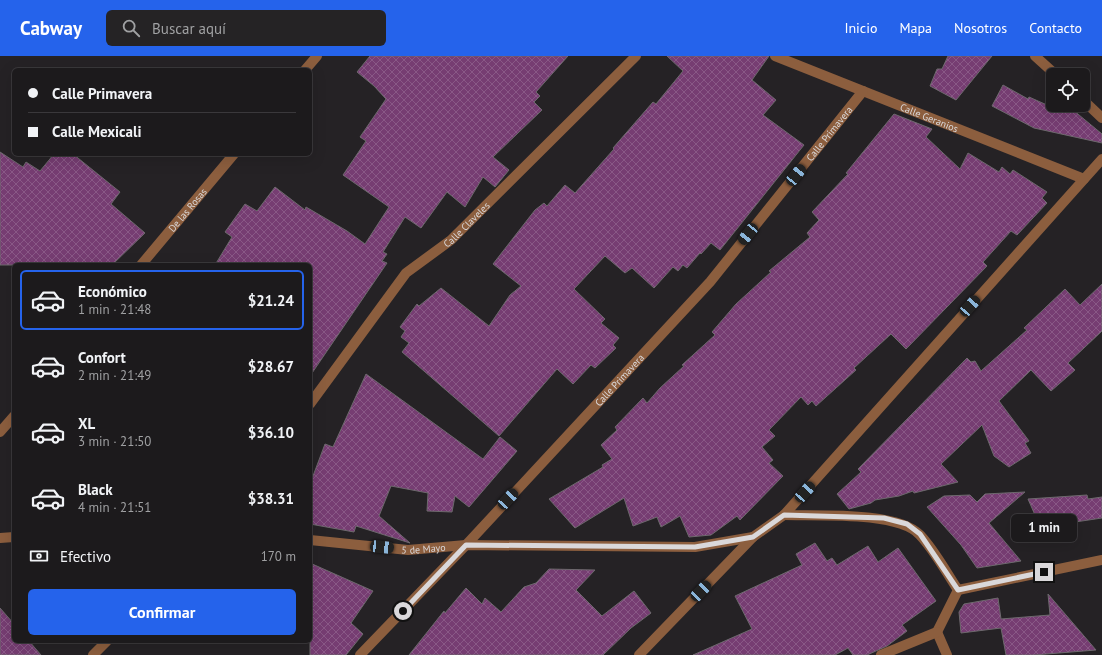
<!DOCTYPE html>
<html lang="es">
<head>
<meta charset="utf-8">
<style>
	:root { --surface:#1c1a1c; --page:#252325; --text:#f1f3f6; --muted:#a0a1a3; --line:#3a383b; --accent:#2563eb }
	body { margin:0; font-family:"PT Sans",sans-serif; background:var(--page); color:var(--text); height:100vh; display:flex; flex-direction:column; font-size:15px; white-space:nowrap }
	* { box-sizing:border-box; margin:0 }
	p { font-size:13px; color:var(--muted) }
	.icon { flex:none; width:22px; height:22px; fill:none; stroke:currentColor; stroke-width:2; stroke-linecap:round; stroke-linejoin:round }
	.map { position:relative; flex:1; overflow:hidden }
	.side { position:absolute; left:12px; top:207px; width:300px; height:380px; display:flex; flex-direction:column; background:var(--surface); border-radius:6px; box-shadow:0 4px 16px #0002,0 0 0 1px var(--line) }
	.side>* { flex:none }
	.banner { position:absolute; left:12px; top:12px; width:300px; height:88px; border-radius:6px; box-shadow:0 4px 16px #0002,0 0 0 1px var(--line); display:grid; align-content:center; height:88px; padding:0 16px; background:var(--surface) }
	.controls { position:absolute; left:1046px; top:12px; display:grid; gap:8px }
	.controls a { display:grid; place-items:center; width:44px; height:44px; border-radius:6px; background:var(--surface); box-shadow:0 4px 16px #0002,0 0 0 1px var(--line); font-size:20px }
	.end { position:absolute; width:18px; height:18px; margin:-9px; border:5px solid #dad8da; background:#111; box-shadow:0 0 0 2px #111 }
	.from { border-radius:50% }
	.bubble { position:absolute; height:28px; border-radius:6px; background:var(--surface); box-shadow:0 4px 16px #0002,0 0 0 1px var(--line); font-size:13px; font-weight:700; line-height:28px; text-align:center }
	.car { position:absolute; width:12px; height:24px; margin:-12px -6px; border-radius:5px; box-shadow:0 0 3px 1px #0007; background:linear-gradient(#222 24%,#8ab4d8 0 40%,#222 0 76%,#8ab4d8 0 86%,#222 0) }
	.banner b { display:flex; align-items:center; gap:14px; height:38px; font-size:15px }
	.banner b+b { border-top:1px solid var(--line) }
	.banner i { width:10px; height:10px; background:var(--text) }
	ul { padding:7px 0 0; list-style:none }
	li { display:flex; align-items:center; gap:12px; height:60px; margin:0 8px 6px; padding:0 8px; border:2px solid transparent; border-radius:6px }
	li div { flex:1 }
	li b { display:block; font-size:15px }
	li em { font-style:normal; font-weight:700 }
	li.active { border-color:var(--accent) }
	li>.icon { width:36px; height:36px; stroke-width:1.5 }
	.pay { display:flex; align-items:center; gap:10px; height:44px; padding:0 16px; font-size:15px }
	.pay p { margin-inline-start:auto }
	.button { display:flex; gap:8px; margin-top:auto; padding:8px 16px }
	.button a { flex:1; height:46px; border-radius:6px; background:var(--accent); color:#fff; font-size:16px; font-weight:700; line-height:46px; text-align:center }
	header { display:flex; align-items:center; gap:24px; box-sizing:border-box; height:56px; padding:0 20px; background:var(--accent); color:#fff }
	header strong { font-size:19px }
	nav { display:flex; gap:22px; margin-inline-start:auto; font-size:14px }
	.search { width:280px; height:36px; background:var(--page); display:flex; align-items:center; gap:10px; box-sizing:border-box; padding:0 14px; border-radius:6px; color:var(--muted); font-size:15px }
	.map>svg:first-child { display:block }
	.building { fill:url(#building-cross-hatch); stroke:#6d696d }
	.lines { fill:none; stroke-linecap:round; stroke-linejoin:round }
	.minor { stroke:#8c5e3e; stroke-width:10 }
	.route { stroke:#dad8da; stroke-width:5 }
	.labels { text-anchor:middle; dominant-baseline:central; stroke-width:4; stroke-linejoin:round; paint-order:stroke }
	.street-label { font-size:10px; fill:#dad8da; stroke:#0d0c0d }
</style>
</head>
<body>
<header>
<strong>Cabway</strong>
<div class="search"><svg class="icon" aria-label="search" viewBox="0 0 24 24"><circle cx="10" cy="10" r="6"/><path d="M15 15l6 6"/></svg>Buscar aquí</div>
<nav><a>Inicio</a><a>Mapa</a><a>Nosotros</a><a>Contacto</a></nav>
</header>
<div class="map">
<svg width="1102" height="599" viewBox="0 0 1102 599">
	<defs>
		<pattern id="building-cross-hatch" width="8" height="8" patternUnits="userSpaceOnUse"><rect width="8" height="8" fill="#763d72"/><path d="M0 0l8 8M0 8l8-8" fill="none" stroke="#895886"/></pattern>
	</defs>
	<rect width="100%" height="100%" fill="#252225"/>
	<!-- building -->
	<path class="building" d="M370,0H568L536,36L540,40L534,46L542,54L493,101L509,114L495,131L483,121L465,151L447,136L421,172L405,161L383,196L387,198L382,205L387,207L310,320V209H215L232,181L225,176L245,148L257,155L275,131L305,154L306,151L347,175L365,188L389,151L343,119L366,85L360,81L386,43L374,30L357,16Z
		M667,0H769L752,24L776,44L763,59L804,89L720,194L711,187L701,198L700,197L687,212L683,209L678,215L673,211L654,232L632,212L625,217L605,200L574,233L605,263L601,267L619,282L613,289L616,292L595,312L591,309L573,328L557,313L499,380L402,296L409,287L401,281L405,275L400,271L417,248L419,250L441,232L489,270L510,239L521,230L493,208L535,154L544,147L547,150L565,129L575,137L614,93L613,92L653,46L656,48L683,15Z
		M948,0H992L956,44L930,30L937,13H942Z
		M1003,29L1028,43L1029,41L1047,49H1067L1102,78V87L1034,72L992,50Z
		M894,58L932,73L926,81L960,113L968,97L999,116L1002,111L1010,118L1013,114L1047,136L1042,142L1047,147L1017,179L1011,175L983,206L987,210L906,293L891,278L854,312L856,314L816,350L812,345L808,349L801,341L769,374L775,380L762,391L773,404L769,407L783,420L740,464L737,460L711,479L689,481L680,460L661,471L657,461L633,470L624,442L575,472L549,443L603,411L602,409L612,403L601,389L617,374L615,371L643,342L647,347L660,332L684,310L682,309L715,279L712,276L736,248L771,216L769,215L810,181L807,177L819,164L812,156L848,118L846,117Z
		M0,96L23,111L26,106L40,115L54,98H73L120,136L111,148L145,177L112,209H0Z
		M1102,228V275L1068,307L1075,314L1051,335L1031,314L999,345L1029,385L1025,387L1031,397L1009,411L994,400L982,369L941,408L958,426L914,437L913,435L899,440L875,444L871,447L849,453L837,438L861,416L858,413L967,302L971,306L975,305L981,315L1027,274L1024,272L1065,233L1080,249Z
		M366,318L483,403L500,381L517,395L469,451L455,440L452,456L427,455L428,437L391,430L379,460L410,487L356,470L354,476L310,468V428L325,388L333,391Z
		M1025,436L989,467L1021,505L977,512L961,489L927,451L944,440L970,439L977,446L985,438Z
		M1087,439L1088,443L1102,441V462L1075,466L1076,482L1046,484L1028,443Z
		M815,487L827,505L832,502L837,509L868,490L878,506L898,492L936,545L902,569L907,575L887,590L867,599H853L848,592L835,599H693L752,573L735,540L802,509L796,498Z
		M310,507L373,535L351,567L363,578L346,599H310Z
		M549,513L595,514L576,534L602,560L634,535L651,557L631,572L603,599H409L444,555L445,557L466,532L482,548L485,542L501,556L524,531L536,527Z
		M1048,538L1096,594L1034,599H1006L1001,572L961,577L959,556L964,548L998,542L1001,563L1050,559Z
		M0,552L14,568V585H29L41,599H0Z"/>
	<g class="lines">
		<!-- minor -->
		<g class="minor">
			<path id="s1" d="M775,0L1084,123"/>
			<path d="M1035,0L1056,19"/>
			<path d="M305,14L317,0"/>
			<path d="M1083,44L1102,62"/>
			<path id="s2" d="M141,209L234,98"/>
			<path id="s3" d="M310,348L406,217L451,184L636,0"/>
			<path d="M0,376L14,360"/>
			<path d="M784,459C817,460 898,455 920,479C935,495 946,516 958,534"/>
			<path d="M0,482L14,481"/>
			<path id="s4" d="M310,484L408,494L466,489L695,491L753,481"/>
			<path d="M958,534L1102,504"/>
			<path d="M937,576L958,534"/>
			<path d="M937,576L947,599"/>
			<path d="M93,599L107,585"/>
			<path id="s5" d="M360,599L466,489L710,226L863,35"/>
			<path d="M639,599L753,481L784,459L1102,103"/>
			<path d="M881,599L937,576"/>
		</g>
	</g>
	<g class="lines">
		<!-- route -->
		<path class="route" d="M403,555L466,489L695,491L753,481L784,459L884,462L907,468L920,478L958,534L1044,516"/>
	</g>
	<g class="labels">
		<!-- street labels -->
		<g class="street-label">
			<text stroke="none"><textPath href="#s1" startOffset="166">Calle Geranios</textPath></text>
			<text stroke="none"><textPath href="#s5" startOffset="702">Calle Primavera</textPath></text>
			<text stroke="none"><textPath href="#s2" startOffset="72">De las Rosas</textPath></text>
			<text stroke="none"><textPath href="#s3" startOffset="240">Calle Claveles</textPath></text>
			<text stroke="none"><textPath href="#s5" startOffset="378">Calle Primavera</textPath></text>
			<text stroke="none"><textPath href="#s4" startOffset="114">5 de Mayo</textPath></text>
		</g>
	</g>
</svg>
<div class="controls">
<a><svg class="icon" aria-label="locate" viewBox="0 0 24 24"><circle cx="12" cy="12" r="6"/><path d="M12 2v4M12 18v4M2 12h4M18 12h4"/></svg></a>
</div>
<i class="end from" style="left:403px;top:555px"></i>
<i class="end" style="left:1044px;top:516px"></i>
<div class="bubble" style="left:1011px;top:458px;width:66px">1 min</div>
<i class="car" style="left:796px;top:119px;rotate:39deg"></i>
<i class="car" style="left:748px;top:178px;rotate:219deg"></i>
<i class="car" style="left:970px;top:250px;rotate:42deg"></i>
<i class="car" style="left:805px;top:436px;rotate:42deg"></i>
<i class="car" style="left:508px;top:443px;rotate:43deg"></i>
<i class="car" style="left:382px;top:491px;rotate:96deg"></i>
<i class="car" style="left:701px;top:535px;rotate:44deg"></i>
<div class="banner">
<b><i class="from"></i>Calle Primavera</b>
<b><i></i>Calle Mexicali</b>
</div>
<section class="side">
<ul>
<li class="active"><svg class="icon" aria-label="car" viewBox="0 0 24 24"><path d="M5 17H2v-5l4-1 3-4h7l3 4 3 1v5h-3M9 17h6M6 11h13"/><circle cx="7" cy="17" r="2"/><circle cx="17" cy="17" r="2"/></svg><div><b>Económico</b><p>1 min · 21:48</p></div><em>$21.24</em></li>
<li><svg class="icon" aria-label="car" viewBox="0 0 24 24"><path d="M5 17H2v-5l4-1 3-4h7l3 4 3 1v5h-3M9 17h6M6 11h13"/><circle cx="7" cy="17" r="2"/><circle cx="17" cy="17" r="2"/></svg><div><b>Confort</b><p>2 min · 21:49</p></div><em>$28.67</em></li>
<li><svg class="icon" aria-label="car" viewBox="0 0 24 24"><path d="M5 17H2v-5l4-1 3-4h7l3 4 3 1v5h-3M9 17h6M6 11h13"/><circle cx="7" cy="17" r="2"/><circle cx="17" cy="17" r="2"/></svg><div><b>XL</b><p>3 min · 21:50</p></div><em>$36.10</em></li>
<li><svg class="icon" aria-label="car" viewBox="0 0 24 24"><path d="M5 17H2v-5l4-1 3-4h7l3 4 3 1v5h-3M9 17h6M6 11h13"/><circle cx="7" cy="17" r="2"/><circle cx="17" cy="17" r="2"/></svg><div><b>Black</b><p>4 min · 21:51</p></div><em>$38.31</em></li>
</ul>
<div class="pay"><svg class="icon" aria-label="cash" viewBox="0 0 24 24"><path d="M3 7h18v10H3z"/><circle cx="12" cy="12" r="2"/></svg>Efectivo<p>170 m</p></div>
<div class="button"><a>Confirmar</a></div>
</section>
</div>
</body>
</html>
